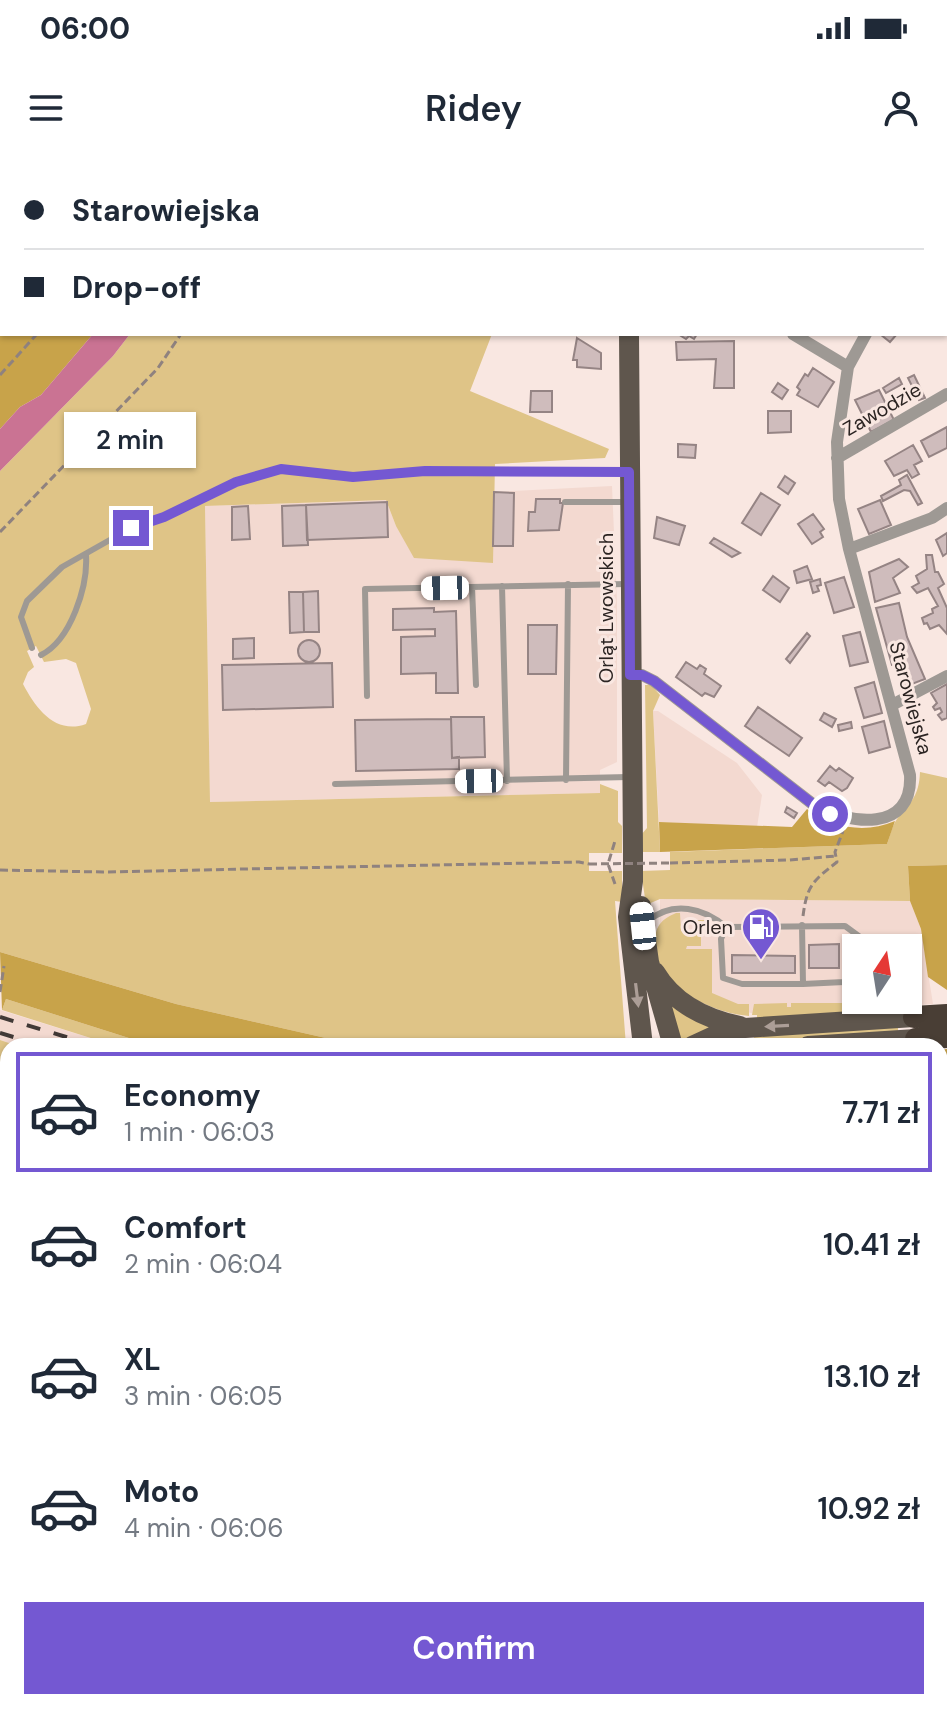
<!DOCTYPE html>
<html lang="en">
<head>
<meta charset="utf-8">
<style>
	:root { --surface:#fff; --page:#f2f2f3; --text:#1f2937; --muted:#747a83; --line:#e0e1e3; --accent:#7458d2 }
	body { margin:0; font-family:"DM Sans",sans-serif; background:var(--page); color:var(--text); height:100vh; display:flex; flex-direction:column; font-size:30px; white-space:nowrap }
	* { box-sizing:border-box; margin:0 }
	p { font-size:26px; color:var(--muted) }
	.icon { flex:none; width:44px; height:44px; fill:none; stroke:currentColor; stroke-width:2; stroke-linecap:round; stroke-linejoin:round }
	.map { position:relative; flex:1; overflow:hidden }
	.side { position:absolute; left:0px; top:878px; width:948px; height:672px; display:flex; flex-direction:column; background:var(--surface); border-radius:24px 24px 0 0; box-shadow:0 2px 6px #0004 }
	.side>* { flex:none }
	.top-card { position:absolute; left:0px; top:0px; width:948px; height:176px; box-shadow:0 2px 6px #0004; display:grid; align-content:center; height:176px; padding:0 24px; background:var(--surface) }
	.needle { width:52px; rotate:12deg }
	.fabs { position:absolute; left:842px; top:774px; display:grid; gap:16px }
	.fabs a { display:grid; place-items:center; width:80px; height:80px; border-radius:0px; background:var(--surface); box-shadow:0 2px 6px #0004; font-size:40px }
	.end { position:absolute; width:36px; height:36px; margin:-18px; border:10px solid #7458d2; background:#fff; box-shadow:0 0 0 4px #fff }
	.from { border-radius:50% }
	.bubble { position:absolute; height:56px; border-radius:0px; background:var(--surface); box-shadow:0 2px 6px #0004; font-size:26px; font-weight:600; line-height:56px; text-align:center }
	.car { position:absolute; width:24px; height:48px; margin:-24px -12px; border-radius:10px; box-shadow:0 0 6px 2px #0007; background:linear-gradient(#fff 24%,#345 0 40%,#fff 0 76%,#345 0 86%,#fff 0) }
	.top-card b { display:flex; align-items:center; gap:28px; height:76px; font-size:30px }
	.top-card b+b { border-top:2px solid var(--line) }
	.top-card i { width:20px; height:20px; background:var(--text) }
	ul { padding:14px 0 0; list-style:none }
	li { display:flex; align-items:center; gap:24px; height:120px; margin:0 16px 12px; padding:0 8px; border:4px solid transparent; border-radius:0px }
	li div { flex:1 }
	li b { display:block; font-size:30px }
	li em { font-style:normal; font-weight:600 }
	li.selected { border-color:var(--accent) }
	li>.icon { width:72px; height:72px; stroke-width:1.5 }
	.primary-button { display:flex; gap:16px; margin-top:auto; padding:16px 24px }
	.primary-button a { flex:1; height:92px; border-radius:0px; background:var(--accent); color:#fff; font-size:32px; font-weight:600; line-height:92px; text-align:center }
	.status { display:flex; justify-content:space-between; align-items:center; height:56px; padding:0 40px; background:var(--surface); direction:ltr }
	.status svg { height:22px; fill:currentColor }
	header { display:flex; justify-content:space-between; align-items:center; height:104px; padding:0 24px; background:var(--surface); font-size:36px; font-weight:600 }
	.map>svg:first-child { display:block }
	.built { fill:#f3d9d0; fill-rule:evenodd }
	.green { fill:#dfc487; fill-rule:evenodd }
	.forest { fill:#c8a34a }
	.water { fill:#ca7393 }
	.building { fill:#cfbcbc; stroke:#958484; stroke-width:2 }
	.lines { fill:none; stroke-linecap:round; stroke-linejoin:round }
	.path { stroke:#8f827f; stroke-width:3; stroke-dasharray:8 4; stroke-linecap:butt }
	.lane { stroke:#9e9994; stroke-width:6 }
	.street { stroke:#9e9994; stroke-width:12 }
	.primary { stroke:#5f564d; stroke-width:20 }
	.highway { stroke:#493e35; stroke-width:22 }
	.rail { stroke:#413936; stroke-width:4; stroke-dasharray:14 14; stroke-linecap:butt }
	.path-bridge { stroke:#8f827f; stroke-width:3; stroke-dasharray:8 4; stroke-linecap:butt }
	.oneway { fill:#ac9e97 }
	.route { stroke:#7458d2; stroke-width:10 }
	.labels { text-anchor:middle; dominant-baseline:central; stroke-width:6; stroke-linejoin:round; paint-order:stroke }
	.street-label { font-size:20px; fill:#2b2422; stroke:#f9e7e1 }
	.poi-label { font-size:20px; fill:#2b2422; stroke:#f9e7e1; text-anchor:end }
</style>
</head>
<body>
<div class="status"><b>06:00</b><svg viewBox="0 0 49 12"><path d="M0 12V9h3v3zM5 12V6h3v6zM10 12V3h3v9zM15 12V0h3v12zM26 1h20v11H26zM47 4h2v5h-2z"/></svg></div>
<header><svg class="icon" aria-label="menu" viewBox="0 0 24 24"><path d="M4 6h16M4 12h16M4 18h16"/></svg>Ridey<svg class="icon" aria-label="person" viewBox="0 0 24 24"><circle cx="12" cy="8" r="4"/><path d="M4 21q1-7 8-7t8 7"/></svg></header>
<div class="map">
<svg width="947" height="1550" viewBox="0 0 947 1550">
	<rect width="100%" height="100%" fill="#f9e7e1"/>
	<!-- built -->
	<path class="built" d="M612,326L617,443V602L600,610V633L210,642L205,346L386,340L396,366L492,403L494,332Z
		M653,551H658L737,603L762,635L757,667L659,662Z
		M660,739L910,741L921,769L933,844L762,856L703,840L660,781ZM856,788H908V840H856Z
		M0,850L116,886H18L0,880Z"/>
	<!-- green -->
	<path class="green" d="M425,0H608V2H428Z
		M130,174H492L470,231L609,289L605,298L495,304L493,403L414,398L396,366L386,340L205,346L210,642L600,633V624L618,631V662L622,666V693H589V711H622V742L615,741L626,886H361L176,844L0,792V311L113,196ZM36,486L44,502L66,499L76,503L91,549L86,564C56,575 36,549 23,524L28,512L34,507L27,491Z
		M645,525H651L660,535L653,551L660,692H643L641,675L647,668Z
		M920,612L947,618V705L908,706L910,741L660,739L646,745L641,711L670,710V692L887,684C890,676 892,666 897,659C911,641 919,637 920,612Z
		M676,753H680L681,771H697L698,760H704L712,767H701V786H687L686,789H712V833L738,844H749V856C711,853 653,826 655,780C656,765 662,759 676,753Z
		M856,834V840H888L880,850L757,859V855H752L754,844L787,843V847H791V843H847Z
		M6,839L154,886H116L2,850Z
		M664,840L712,867L681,885Z
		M898,867V871L739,886L754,883V876Z
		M0,880L18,886H8V914L0,912Z
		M940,952H947V1015H940Z
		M940,1403L947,1404V1485L940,1483Z
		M108,1542H137L142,1550H109Z
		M360,1542H781L778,1550H371Z"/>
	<!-- forest -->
	<path class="forest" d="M0,0H202L2,2V174H93L41,235L20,247L0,269Z
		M807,649C833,668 865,674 895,661L887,684L660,692L659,662L792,667Z
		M947,705V830L928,817L921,769L910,741L908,706Z
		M0,792L176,844L361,886H154L6,839L2,850Z
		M947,889V952H940V890Z
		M0,955L6,957L2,971L8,973V1156L0,1118Z
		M940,1102H947V1253L940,1249Z
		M0,1268L8,1302V1542H52L53,1550H0Z
		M940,1483L947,1485V1550H778L781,1542H940Z
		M137,1542H360L371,1550H142Z"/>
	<!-- water -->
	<path class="water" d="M93,174H130L113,196L0,311V269L20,247L41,235Z
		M0,1118L8,1156V1302L0,1268Z
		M52,1542H87L88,1550H53Z"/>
	<!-- building -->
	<path class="building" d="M678,174H697L694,179L689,176L686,179Z
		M880,174H897L890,182Z
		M577,178L601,193V209L577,207V200H573Z
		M734,181V228H714L716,199L677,200L676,182Z
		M813,208L834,222L818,247L797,235L800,230L797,227L805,214L808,216Z
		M914,215L925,238L919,240L908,218Z
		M899,218L902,224L886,233L883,228Z
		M778,223L788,230L782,239L772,232Z
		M879,230L894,260L871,272L855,240Z
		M531,231H552V252H530Z
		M768,251H791V272L768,273Z
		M947,267V288L929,297L921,281Z
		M678,284L696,285L695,298L678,297Z
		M913,285L922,301L914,305L919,314L912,318L907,310L894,316L885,301Z
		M907,315L922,343L918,345L910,331L904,330L883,341L881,336L901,325L899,320Z
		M785,316L795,323L788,334L778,327Z
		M494,332L514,333L513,386H493Z
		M761,333L780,345L761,375L742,363Z
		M536,339H560V343H563L559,370L528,371L529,352H535Z
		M880,340L891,365L869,374L858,349Z
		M387,342L388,377L307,380L306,345Z
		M306,345L308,385L283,386L282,346Z
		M248,346L250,379L232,380V347Z
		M813,354L824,369L820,372L823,377L812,384L798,364Z
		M657,357L685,366L679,385L654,378Z
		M947,373V393L943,396L936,380Z
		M714,378L740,393L732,397L710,383Z
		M926,395H932L935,412H938L944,424L938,428L947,448V474L939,465L930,469L927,463L924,464L922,458L933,453L932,449L938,446L928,428L917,433L912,427L919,423L916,416L927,409Z
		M899,399L908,407L893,418L900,433L875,442L869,412Z
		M807,406L812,419L797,423L794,411Z
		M773,416L789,428L780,442L763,430Z
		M844,417L854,447L834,453L825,423Z
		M820,419L821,425L817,426L819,431L813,433L810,422Z
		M318,431L319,472H304L303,432Z
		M289,432H303L304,472L290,473Z
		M899,443L907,477L925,519L904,527L897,505H892L876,448Z
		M434,448V452L456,451L458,533H436V513L401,514V477L435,476V469L393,470V449Z
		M528,465H557L556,514H528Z
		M860,472L868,502L850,506L843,476Z
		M807,473L810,476L790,503L786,499Z
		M254,478V498L233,499V479Z
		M298 491a11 11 0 1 1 22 0a11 11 0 1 1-22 0Z
		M686,502L697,509L700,505L706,509L704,514L721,526L714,537L705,533L702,536L676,517Z
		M332,503L333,547L223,550L222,505Z
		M874,522L882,553L864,558L855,528Z
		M947,524V558L942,560L938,555L942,552L940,548L935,550L933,547L937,543L931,533Z
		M758,547L802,578L789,596L745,566Z
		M824,553L836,559L832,567L820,560Z
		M451,557H484L485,597L452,598Z
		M451,559L452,598L459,597V609L356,611L355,560Z
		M884,561L890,587L869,593L862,567Z
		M851,562L852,568L839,571L838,565Z
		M830,606L836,611L839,608L853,618L847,628L842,631L829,622L825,626L818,621Z
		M787,647L797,653L794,658L785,652Z
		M839,784V808H809V785Z
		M732,795L795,796V813H732Z"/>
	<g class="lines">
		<!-- path -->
		<path class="path" d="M156,2L157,0
			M277,2L278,0
			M0,215L37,174
			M0,372L158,208L181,174
			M670,703L789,700L836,696
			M0,710L103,712L579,702L589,704
			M615,724L608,704L615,681
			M803,756C807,725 813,721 837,702L835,692L843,671
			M0,832L4,806
			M0,954L8,957
			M0,972L8,974
			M0,1000L8,1015
			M0,1451L8,1478
			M27,1542L28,1550
			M115,1542L119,1550
			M676,1550L679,1542"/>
		<!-- lane -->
		<path class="lane" d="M565,342H625
			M502,426L507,621
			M472,427L476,525
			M32,488L21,457L27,441L62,407L131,368L164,357L236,322L281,309L335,317H371L425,311H626
			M41,495C71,480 88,426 86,395
			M367,536L365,429L627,424
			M566,620L568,424
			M335,624L628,617
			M648,761C673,740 704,748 726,767L845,766L860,777L867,788
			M802,765L803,824
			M726,767L721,779L723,818L742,824H803L844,822L856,816
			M908,836L913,851
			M940,1264L947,1268"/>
		<!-- street -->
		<path class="street" d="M752,2V0
			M946,61L947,60
			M793,174L848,207
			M837,298L947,234
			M849,389L932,358L947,348
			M630,515H642L654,521L814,645C849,665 913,673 910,615L849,389L839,339L837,282L848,207L866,174
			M892,545L947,516"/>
		<!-- primary -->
		<path class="primary" d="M627,0V2
			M629,174L633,690V721L628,757L643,886
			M641,746L649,802L673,886
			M655,812C674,844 706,859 740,866
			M692,886L718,874L745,868L914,857
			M808,886L916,879
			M940,1364H947
			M940,1388H947"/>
		<!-- highway -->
		<path class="highway" d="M914,857L947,855
			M916,879L947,877"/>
		<!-- rail -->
		<path class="rail" d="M0,857L96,886
			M0,873L44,886
			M0,948L8,950
			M940,1028L947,1029
			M940,1084L947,1083"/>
		<!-- path-bridge -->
		<path class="path-bridge" d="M589,704L670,703"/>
	</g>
	<!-- one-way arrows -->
	<defs><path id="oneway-solid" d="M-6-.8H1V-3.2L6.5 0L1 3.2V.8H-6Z" transform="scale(2)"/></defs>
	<g class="oneway">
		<use href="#oneway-solid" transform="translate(637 835) rotate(83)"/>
		<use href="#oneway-solid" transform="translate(777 866) rotate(177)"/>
	</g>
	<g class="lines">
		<!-- route -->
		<path class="route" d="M131,368L164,357L236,322L281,309L353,317L425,311L629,312L630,515H642L654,521L814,645L830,654"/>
	</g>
	<!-- icons -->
	<defs>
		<g id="fuel-pin" transform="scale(2)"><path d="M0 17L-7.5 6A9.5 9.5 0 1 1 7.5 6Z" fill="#7458d2" stroke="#f9e7e1"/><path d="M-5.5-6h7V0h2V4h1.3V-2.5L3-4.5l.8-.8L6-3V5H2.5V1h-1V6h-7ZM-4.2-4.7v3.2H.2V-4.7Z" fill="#fff"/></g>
	</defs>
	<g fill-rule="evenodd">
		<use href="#fuel-pin" x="761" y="767"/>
	</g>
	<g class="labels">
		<!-- street labels -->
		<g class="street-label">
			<text transform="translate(882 249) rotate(-30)">Zawodzie</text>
			<text transform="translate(606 448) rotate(-90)">Orląt Lwowskich</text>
			<text transform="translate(911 538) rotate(75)">Starowiejska</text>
		</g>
		<!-- poi labels -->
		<g class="poi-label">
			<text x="733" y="767">Orlen</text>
		</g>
	</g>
</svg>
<div class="fabs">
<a><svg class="needle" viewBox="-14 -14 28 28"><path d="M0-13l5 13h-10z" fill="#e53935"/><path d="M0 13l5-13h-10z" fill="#747a83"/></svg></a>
</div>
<i class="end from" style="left:830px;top:654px"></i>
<i class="end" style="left:131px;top:368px"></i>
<div class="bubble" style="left:64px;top:252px;width:132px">2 min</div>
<i class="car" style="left:445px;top:428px;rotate:269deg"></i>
<i class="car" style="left:479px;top:621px;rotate:269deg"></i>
<i class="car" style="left:643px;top:766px;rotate:354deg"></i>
<div class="top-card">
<b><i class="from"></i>Starowiejska</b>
<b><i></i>Drop-off</b>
</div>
<section class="side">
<ul>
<li class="selected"><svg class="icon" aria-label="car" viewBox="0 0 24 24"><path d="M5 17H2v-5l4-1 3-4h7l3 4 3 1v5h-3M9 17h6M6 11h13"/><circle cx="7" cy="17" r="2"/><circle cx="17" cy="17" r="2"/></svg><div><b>Economy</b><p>1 min · 06:03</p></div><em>7.71 zł</em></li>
<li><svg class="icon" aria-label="car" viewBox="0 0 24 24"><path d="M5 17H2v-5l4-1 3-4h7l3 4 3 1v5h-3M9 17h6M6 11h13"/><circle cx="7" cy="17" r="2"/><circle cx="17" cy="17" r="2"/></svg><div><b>Comfort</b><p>2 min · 06:04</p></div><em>10.41 zł</em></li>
<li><svg class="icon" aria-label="car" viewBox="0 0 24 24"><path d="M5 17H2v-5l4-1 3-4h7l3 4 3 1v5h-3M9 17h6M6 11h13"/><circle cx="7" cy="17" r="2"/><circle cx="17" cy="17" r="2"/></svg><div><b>XL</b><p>3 min · 06:05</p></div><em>13.10 zł</em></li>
<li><svg class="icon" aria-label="car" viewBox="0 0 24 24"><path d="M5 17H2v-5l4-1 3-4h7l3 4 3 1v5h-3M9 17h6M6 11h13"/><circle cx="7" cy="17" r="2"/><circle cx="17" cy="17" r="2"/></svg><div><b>Moto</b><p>4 min · 06:06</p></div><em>10.92 zł</em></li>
</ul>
<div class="primary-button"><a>Confirm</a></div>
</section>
</div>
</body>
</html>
